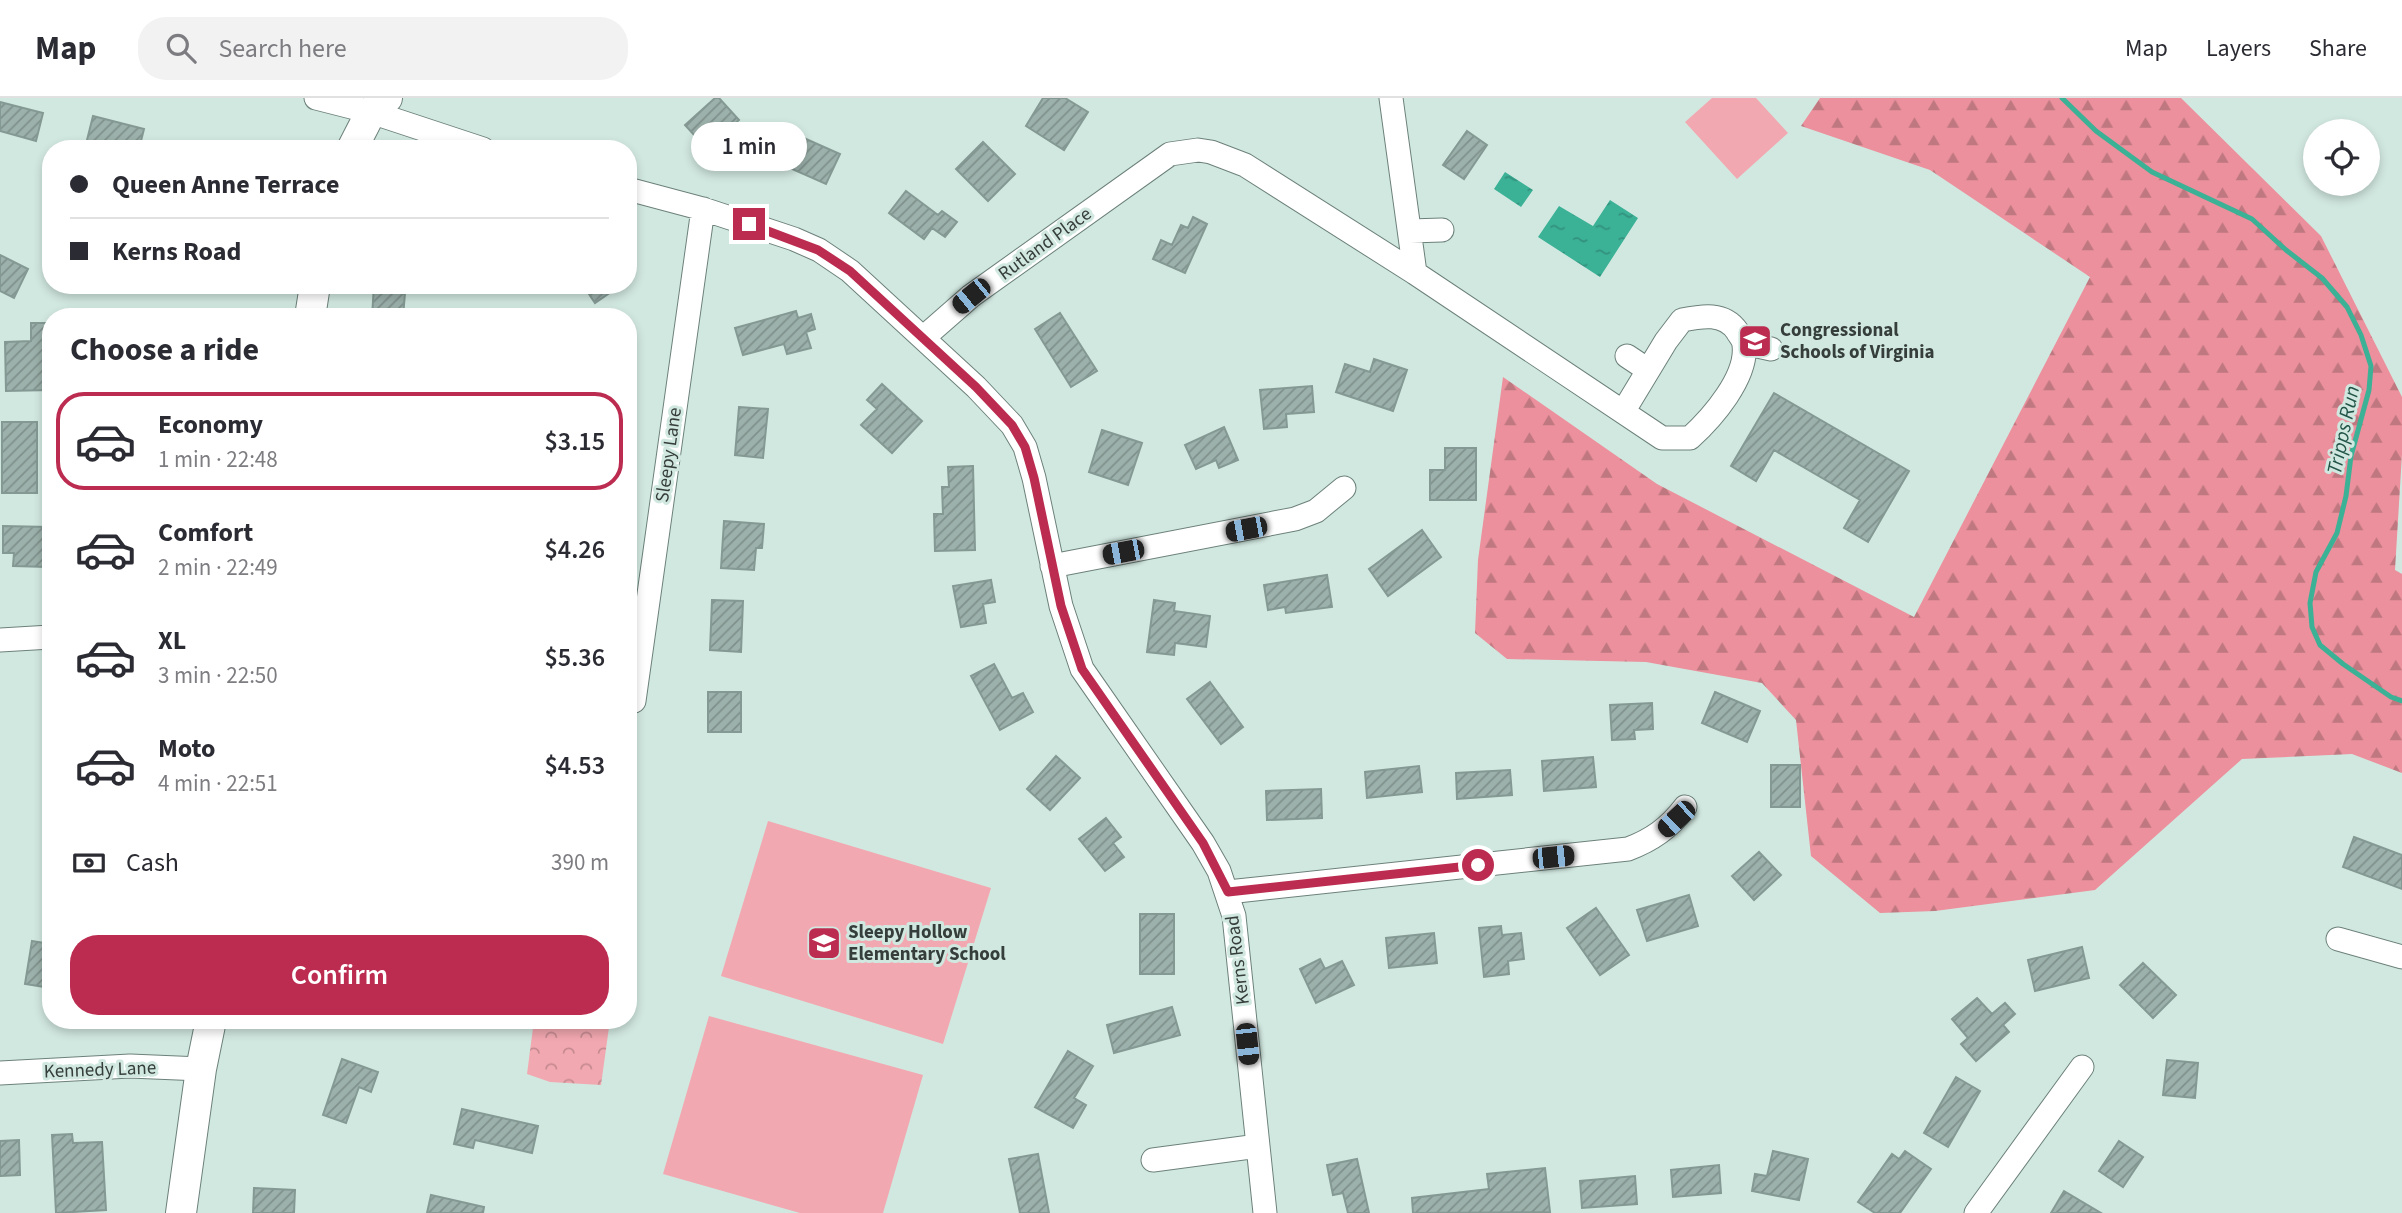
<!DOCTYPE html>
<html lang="en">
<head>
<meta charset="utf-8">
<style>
	:root { --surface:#fff; --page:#f2f2f3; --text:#2b2b33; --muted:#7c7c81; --line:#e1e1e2; --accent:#bc2c50 }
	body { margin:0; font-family:"Source Sans 3",sans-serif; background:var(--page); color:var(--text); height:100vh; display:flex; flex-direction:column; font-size:26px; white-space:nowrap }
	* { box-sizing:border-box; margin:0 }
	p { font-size:23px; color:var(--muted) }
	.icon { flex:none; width:38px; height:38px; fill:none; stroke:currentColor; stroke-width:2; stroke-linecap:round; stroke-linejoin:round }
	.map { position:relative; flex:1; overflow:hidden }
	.sheet { position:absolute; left:42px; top:210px; width:595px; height:721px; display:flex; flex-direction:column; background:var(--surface); border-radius:28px; box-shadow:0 4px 10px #0003 }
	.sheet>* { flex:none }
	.banner { position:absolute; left:42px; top:42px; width:595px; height:154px; border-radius:28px; box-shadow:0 4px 10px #0003; display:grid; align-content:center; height:154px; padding:0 28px; background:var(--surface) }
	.controls { position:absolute; left:2303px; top:21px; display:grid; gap:14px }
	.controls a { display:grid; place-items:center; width:77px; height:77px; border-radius:50%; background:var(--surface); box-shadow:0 4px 10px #0003; font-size:35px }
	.end { position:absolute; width:32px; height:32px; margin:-16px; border:9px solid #bc2c50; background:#fff; box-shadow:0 0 0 4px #fff }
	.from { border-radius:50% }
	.bubble { position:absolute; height:49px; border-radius:24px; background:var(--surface); box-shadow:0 4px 10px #0003; font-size:23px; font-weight:600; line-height:49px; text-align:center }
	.car { position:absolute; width:21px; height:42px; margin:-21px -10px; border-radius:9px; box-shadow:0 0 5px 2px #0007; background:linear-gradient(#222 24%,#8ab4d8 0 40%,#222 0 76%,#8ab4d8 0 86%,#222 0) }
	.banner b { display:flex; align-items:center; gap:24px; height:66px; font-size:26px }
	.banner b+b { border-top:2px solid var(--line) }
	.banner i { width:18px; height:18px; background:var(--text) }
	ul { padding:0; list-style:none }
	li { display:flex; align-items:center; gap:21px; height:98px; margin:0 14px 10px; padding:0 14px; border:4px solid transparent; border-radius:28px }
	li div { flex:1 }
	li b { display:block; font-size:26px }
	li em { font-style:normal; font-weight:600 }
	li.selected { border-color:var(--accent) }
	li>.icon { width:63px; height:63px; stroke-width:1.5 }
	h2 { padding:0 28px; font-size:32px; line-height:84px }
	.pay { display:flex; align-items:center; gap:18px; height:77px; padding:0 28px; font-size:26px }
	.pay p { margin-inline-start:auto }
	.cta { display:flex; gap:14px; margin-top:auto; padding:14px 28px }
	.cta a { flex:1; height:80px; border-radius:28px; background:var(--accent); color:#fff; font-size:28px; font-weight:600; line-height:80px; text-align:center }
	header { display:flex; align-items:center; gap:42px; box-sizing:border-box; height:98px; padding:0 35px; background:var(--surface); border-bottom:2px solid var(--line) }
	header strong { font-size:33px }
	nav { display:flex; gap:38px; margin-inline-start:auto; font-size:24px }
	.search { width:490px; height:63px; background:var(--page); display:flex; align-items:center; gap:18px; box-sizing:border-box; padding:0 24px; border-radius:28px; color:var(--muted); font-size:26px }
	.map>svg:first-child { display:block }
	.forest { fill:url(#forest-firs) }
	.park { fill:url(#park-crowns) }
	.pitch { fill:#f2a8b0 }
	.water { fill:url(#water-ripples) }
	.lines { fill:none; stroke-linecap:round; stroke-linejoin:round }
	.stream { stroke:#3bb196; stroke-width:5 }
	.building { fill:url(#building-hatch); stroke:#849993; stroke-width:2 }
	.minor-casing { stroke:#6c817b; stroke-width:25 }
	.major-casing { stroke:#6c817b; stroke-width:32 }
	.minor { stroke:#fff; stroke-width:23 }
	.major { stroke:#fff; stroke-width:30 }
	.route { stroke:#bc2c50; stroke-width:9 }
	.labels { text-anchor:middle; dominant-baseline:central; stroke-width:6; stroke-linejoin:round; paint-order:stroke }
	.street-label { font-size:19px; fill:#363e3c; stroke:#d1e8e0 }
	.poi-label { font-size:19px; font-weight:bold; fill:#363e3c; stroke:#d1e8e0; text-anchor:start }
	.water-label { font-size:21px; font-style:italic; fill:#235448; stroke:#d1e8e0 }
</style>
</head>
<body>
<header>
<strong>Map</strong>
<div class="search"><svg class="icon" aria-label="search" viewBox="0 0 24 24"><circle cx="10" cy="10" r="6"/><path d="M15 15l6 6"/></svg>Search here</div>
<nav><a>Map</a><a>Layers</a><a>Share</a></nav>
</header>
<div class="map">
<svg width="2402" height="1115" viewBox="0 0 2402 1115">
	<defs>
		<pattern id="forest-firs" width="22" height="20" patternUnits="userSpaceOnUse" patternTransform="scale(1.75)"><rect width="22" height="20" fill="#eb909c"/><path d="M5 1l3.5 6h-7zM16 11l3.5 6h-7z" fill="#bf7780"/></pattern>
		<pattern id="park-crowns" width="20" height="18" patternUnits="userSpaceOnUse" patternTransform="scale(1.75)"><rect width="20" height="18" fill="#f2a8b0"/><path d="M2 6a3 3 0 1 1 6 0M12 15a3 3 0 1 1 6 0" fill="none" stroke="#c58a90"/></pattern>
		<pattern id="water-ripples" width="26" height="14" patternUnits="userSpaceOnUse" patternTransform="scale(1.75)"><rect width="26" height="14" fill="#3bb196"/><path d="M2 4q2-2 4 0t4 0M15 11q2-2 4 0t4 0" fill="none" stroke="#32917c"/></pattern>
		<pattern id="building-hatch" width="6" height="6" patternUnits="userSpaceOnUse" patternTransform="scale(1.75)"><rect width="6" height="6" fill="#9cb1ab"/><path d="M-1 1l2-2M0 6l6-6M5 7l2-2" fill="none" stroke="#80918c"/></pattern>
	</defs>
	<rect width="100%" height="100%" fill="#d1e8e0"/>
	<!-- forest -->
	<path class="forest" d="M1820,0H2181L2321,138L2402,299V356L2395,472L2402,476V675L2352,656L2242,661L2095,792L1935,813L1880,815L1811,758L1796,622L1762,585L1646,564L1507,561L1475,535L1478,462L1503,279L1657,386L1914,519L2090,179L1930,72L1801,28Z"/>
	<!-- park -->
	<path class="park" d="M534,922H610L601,987L550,984L527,976Z"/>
	<!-- pitch -->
	<path class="pitch" d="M1712,0H1756L1788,35L1737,81L1685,24Z
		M768,723L991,790L943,946L721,878Z
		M709,918L923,977L883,1115H800L663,1076Z"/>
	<!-- water -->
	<path class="water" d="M1505,74L1533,92L1521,109L1494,91Z
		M1610,102L1638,120L1600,179L1538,139L1559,108L1593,128Z"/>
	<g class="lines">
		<!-- stream -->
		<path class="stream" d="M2062,0L2096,33L2152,74L2252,121L2286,152L2322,180L2347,209L2361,237L2371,268L2369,292L2351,358L2346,398L2337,435L2316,474L2310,505L2312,529L2320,547L2343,566L2391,599L2402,603"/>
	</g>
	<!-- building -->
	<path class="building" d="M715,0H719L739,22L707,51L685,27Z
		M1043,0H1065L1088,14L1064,52L1026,28Z
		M0,4L43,15L36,43L0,33Z
		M93,18L144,31L139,51H103L86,46Z
		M788,33L840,56L826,86L774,63Z
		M1467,33L1487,47L1464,81L1443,67Z
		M983,44L1015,76L988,103L956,71Z
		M906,93L938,117L942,113L957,124L945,139L932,130L924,141L889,115Z
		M1193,119L1207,126L1185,175L1153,161L1161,142L1172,147L1181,127L1188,130Z
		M0,157L28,171L14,200L0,193Z
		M374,187H393V194L405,195L403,219H372Z
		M583,187H621L595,205Z
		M796,213L798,220L811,216L815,231L806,234L811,250L787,256L784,246L743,257L735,230Z
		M1060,215L1097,273L1071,289L1035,231Z
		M31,225H51V292L6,293L5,244L31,243Z
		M1374,261L1407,272L1393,313L1336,294L1345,266L1370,274Z
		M882,286L922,323L892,355L861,327L877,311L867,302Z
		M1312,288L1314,314L1286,316L1287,329L1264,331L1260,292Z
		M1774,295L1909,373L1868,444L1844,430L1860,402L1774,352L1756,383L1731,368Z
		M739,309L768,311L763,360L735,357Z
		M2,324H37V395H2Z
		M1224,329L1238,362L1219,370L1216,362L1196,371L1185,347Z
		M1102,332L1142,345L1128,387L1089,374Z
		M1445,350H1476V402H1430V372H1445Z
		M973,368L975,452L935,453L934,416H943L942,389H949L948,369Z
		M724,423L764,426L762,450H756L754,472L721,470Z
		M3,428L49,429L48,469L13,468L14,455H3Z
		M1422,432L1441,459L1388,498L1369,471Z
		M1327,477L1332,509L1286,515L1285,509L1268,512L1264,487Z
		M991,482L995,504L983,506L986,525L961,529L953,488Z
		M712,502L743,503L741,554L710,552Z
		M1154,502L1175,505L1174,513L1210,518L1206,549L1175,545L1174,557L1147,554Z
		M994,566L1012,600L1023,595L1033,614L1000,632L971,578Z
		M1210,584L1243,629L1221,646L1187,601Z
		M708,594H741V634H708Z
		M1715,594L1760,613L1747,644L1702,625Z
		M1652,605L1653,631L1634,632L1635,641L1612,642L1610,607Z
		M1056,658L1080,680L1050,712L1027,691Z
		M1593,659L1596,689L1544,693L1542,663Z
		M1771,667H1800V709H1771Z
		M1419,668L1422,694L1367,700L1365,674Z
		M1510,672L1512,697L1457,701L1456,675Z
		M1321,691L1322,720L1267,722L1266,693Z
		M1106,720L1121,739L1113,745L1124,759L1105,773L1079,741Z
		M2354,739L2402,757V791L2343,769Z
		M1759,754L1781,777L1754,802L1732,778Z
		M1689,797L1698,828L1647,843L1637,812Z
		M1596,810L1629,857L1600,877L1567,830Z
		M1140,816H1174V876H1140Z
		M1501,828L1502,837L1521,835L1524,861L1508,863L1509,876L1484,879L1479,830Z
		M1434,835L1437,865L1389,870L1386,840Z
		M32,843L51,846V890L25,886Z
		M2082,849L2089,880L2035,893L2028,862Z
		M1320,861L1325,871L1342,863L1354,887L1316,905L1300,871Z
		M2143,865L2176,897L2153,920L2120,887Z
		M1977,900L1992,916L2005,905L2015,916L2003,927L2009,934L1976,963L1961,946L1968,940L1952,921Z
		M1172,909L1180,937L1114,955L1107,927Z
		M1068,953L1093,968L1074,1000L1086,1007L1073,1030L1035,1009Z
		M342,961L378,974L371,994L359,989L346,1025L323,1017Z
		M2167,962L2198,965L2195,1000L2163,997Z
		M1956,979L1980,993L1948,1049L1924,1035Z
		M462,1011L538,1028L532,1055L475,1042L473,1050L454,1046Z
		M72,1036L73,1045L102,1044L106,1112L56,1115L52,1037Z
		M19,1042L20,1077L0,1078V1043Z
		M2119,1043L2143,1059L2123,1089L2099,1073Z
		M1773,1053L1808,1061L1799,1102L1752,1093L1755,1076L1767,1078Z
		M1905,1053L1931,1071L1900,1115H1875L1858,1104L1892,1056L1899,1061Z
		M1038,1056L1049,1115H1020L1009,1061Z
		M1357,1061L1369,1115H1348L1343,1095L1333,1097L1327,1067Z
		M1719,1067L1721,1095L1673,1099L1671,1072Z
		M1545,1070L1550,1114L1413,1115L1412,1100L1489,1091L1487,1076Z
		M1635,1078L1637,1106L1582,1110L1580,1083Z
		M254,1090L295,1092L294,1115H253Z
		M2064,1093L2101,1115H2051Z
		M431,1097L484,1109L483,1115H427Z"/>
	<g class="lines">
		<!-- minor casing -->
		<g class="minor-casing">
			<path id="minor" d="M316,0L371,14L483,51
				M1391,0L1415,175L1662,340H1690C1712,320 1748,279 1744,247C1744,242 1739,237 1737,233C1724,214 1702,218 1682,222L1666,243L1623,314
				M628,91L703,111L794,141L819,152L850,173L976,289L1012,327L1025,349L1034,380L1061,508L1082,571L1203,745L1219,773L1234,818L1265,1115
				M1410,133L1442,132
				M923,240L971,198L1170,56L1198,52L1211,54L1245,67L1415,175
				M1744,245L1771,251
				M1627,258L1648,272
				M1052,468L1295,421L1316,413L1344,390
				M0,542L51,539
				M634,603L703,111
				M1228,794L1628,751C1652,742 1669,730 1685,709
				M2338,841L2402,859
				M0,975L130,968L201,971
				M1153,1062L1258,1048
				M1976,1115L2082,969"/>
		</g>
		<!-- major casing -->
		<g class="major-casing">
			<path id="major" d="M352,51L371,14L387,0
				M310,219L315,187
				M181,1115L201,971L211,922"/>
		</g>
		<!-- minor -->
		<use href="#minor" class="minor"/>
		<!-- major -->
		<use href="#major" class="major"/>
	</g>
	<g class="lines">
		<!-- route -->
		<path class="route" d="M749,126L818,152L850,173L976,289L1012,327L1025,349L1034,380L1061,508L1082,571L1203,745L1228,794L1478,767"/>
	</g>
	<!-- icons -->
	<defs>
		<g id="school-square" transform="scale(1.75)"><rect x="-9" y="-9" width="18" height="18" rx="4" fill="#bc2c50" stroke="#d1e8e0"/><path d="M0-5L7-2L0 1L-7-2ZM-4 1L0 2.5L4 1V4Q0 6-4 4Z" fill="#fff"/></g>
	</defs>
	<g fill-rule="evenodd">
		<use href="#school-square" x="1755" y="243"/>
		<use href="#school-square" x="824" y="845"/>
	</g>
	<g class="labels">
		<!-- street labels -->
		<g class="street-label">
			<text transform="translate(1045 146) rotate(-36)">Rutland Place</text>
			<text transform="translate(669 357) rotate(-82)">Sleepy Lane</text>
			<text transform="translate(1238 862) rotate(-97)">Kerns Road</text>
			<text transform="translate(100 972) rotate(-2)">Kennedy Lane</text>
		</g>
		<!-- poi labels -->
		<g class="poi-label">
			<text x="1780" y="232">Congressional<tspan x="1780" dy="22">Schools of Virginia</tspan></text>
			<text x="848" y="834">Sleepy Hollow<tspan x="848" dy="22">Elementary School</tspan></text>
		</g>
		<!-- water labels -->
		<g class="water-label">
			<text transform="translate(2343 332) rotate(-78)">Tripps Run</text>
		</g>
	</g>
</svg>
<div class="controls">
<a><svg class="icon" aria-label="locate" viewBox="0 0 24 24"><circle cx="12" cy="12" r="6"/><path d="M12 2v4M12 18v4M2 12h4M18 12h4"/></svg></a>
</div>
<i class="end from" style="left:1478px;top:767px"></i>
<i class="end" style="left:749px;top:126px"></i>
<div class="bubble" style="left:691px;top:24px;width:116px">1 min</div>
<i class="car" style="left:971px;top:198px;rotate:231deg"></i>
<i class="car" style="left:1246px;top:431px;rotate:259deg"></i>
<i class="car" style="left:1123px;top:454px;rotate:259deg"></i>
<i class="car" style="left:1676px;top:721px;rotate:227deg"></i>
<i class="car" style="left:1553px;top:759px;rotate:84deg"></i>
<i class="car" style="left:1247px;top:946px;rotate:174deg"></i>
<div class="banner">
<b><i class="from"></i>Queen Anne Terrace</b>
<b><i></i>Kerns Road</b>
</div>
<section class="sheet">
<h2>Choose a ride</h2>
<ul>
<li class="selected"><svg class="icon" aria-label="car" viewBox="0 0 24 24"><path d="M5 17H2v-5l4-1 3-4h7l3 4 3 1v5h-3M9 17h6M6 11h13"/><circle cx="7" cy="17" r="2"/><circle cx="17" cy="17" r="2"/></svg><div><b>Economy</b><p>1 min · 22:48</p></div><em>$3.15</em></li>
<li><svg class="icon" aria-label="car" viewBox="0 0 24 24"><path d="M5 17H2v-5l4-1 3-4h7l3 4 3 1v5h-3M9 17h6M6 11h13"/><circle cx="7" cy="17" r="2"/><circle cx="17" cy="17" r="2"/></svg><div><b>Comfort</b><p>2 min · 22:49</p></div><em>$4.26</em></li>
<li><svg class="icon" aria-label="car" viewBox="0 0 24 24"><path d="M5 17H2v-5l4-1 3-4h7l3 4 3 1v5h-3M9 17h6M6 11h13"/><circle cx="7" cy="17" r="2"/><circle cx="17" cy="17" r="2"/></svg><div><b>XL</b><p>3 min · 22:50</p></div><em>$5.36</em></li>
<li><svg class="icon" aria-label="car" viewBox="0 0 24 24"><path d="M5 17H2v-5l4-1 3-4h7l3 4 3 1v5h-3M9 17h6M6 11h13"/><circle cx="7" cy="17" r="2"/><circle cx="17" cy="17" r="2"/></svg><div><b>Moto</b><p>4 min · 22:51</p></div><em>$4.53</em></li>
</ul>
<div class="pay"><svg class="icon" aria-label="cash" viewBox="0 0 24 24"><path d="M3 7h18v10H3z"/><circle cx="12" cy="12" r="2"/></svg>Cash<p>390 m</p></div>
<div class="cta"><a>Confirm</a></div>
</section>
</div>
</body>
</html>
